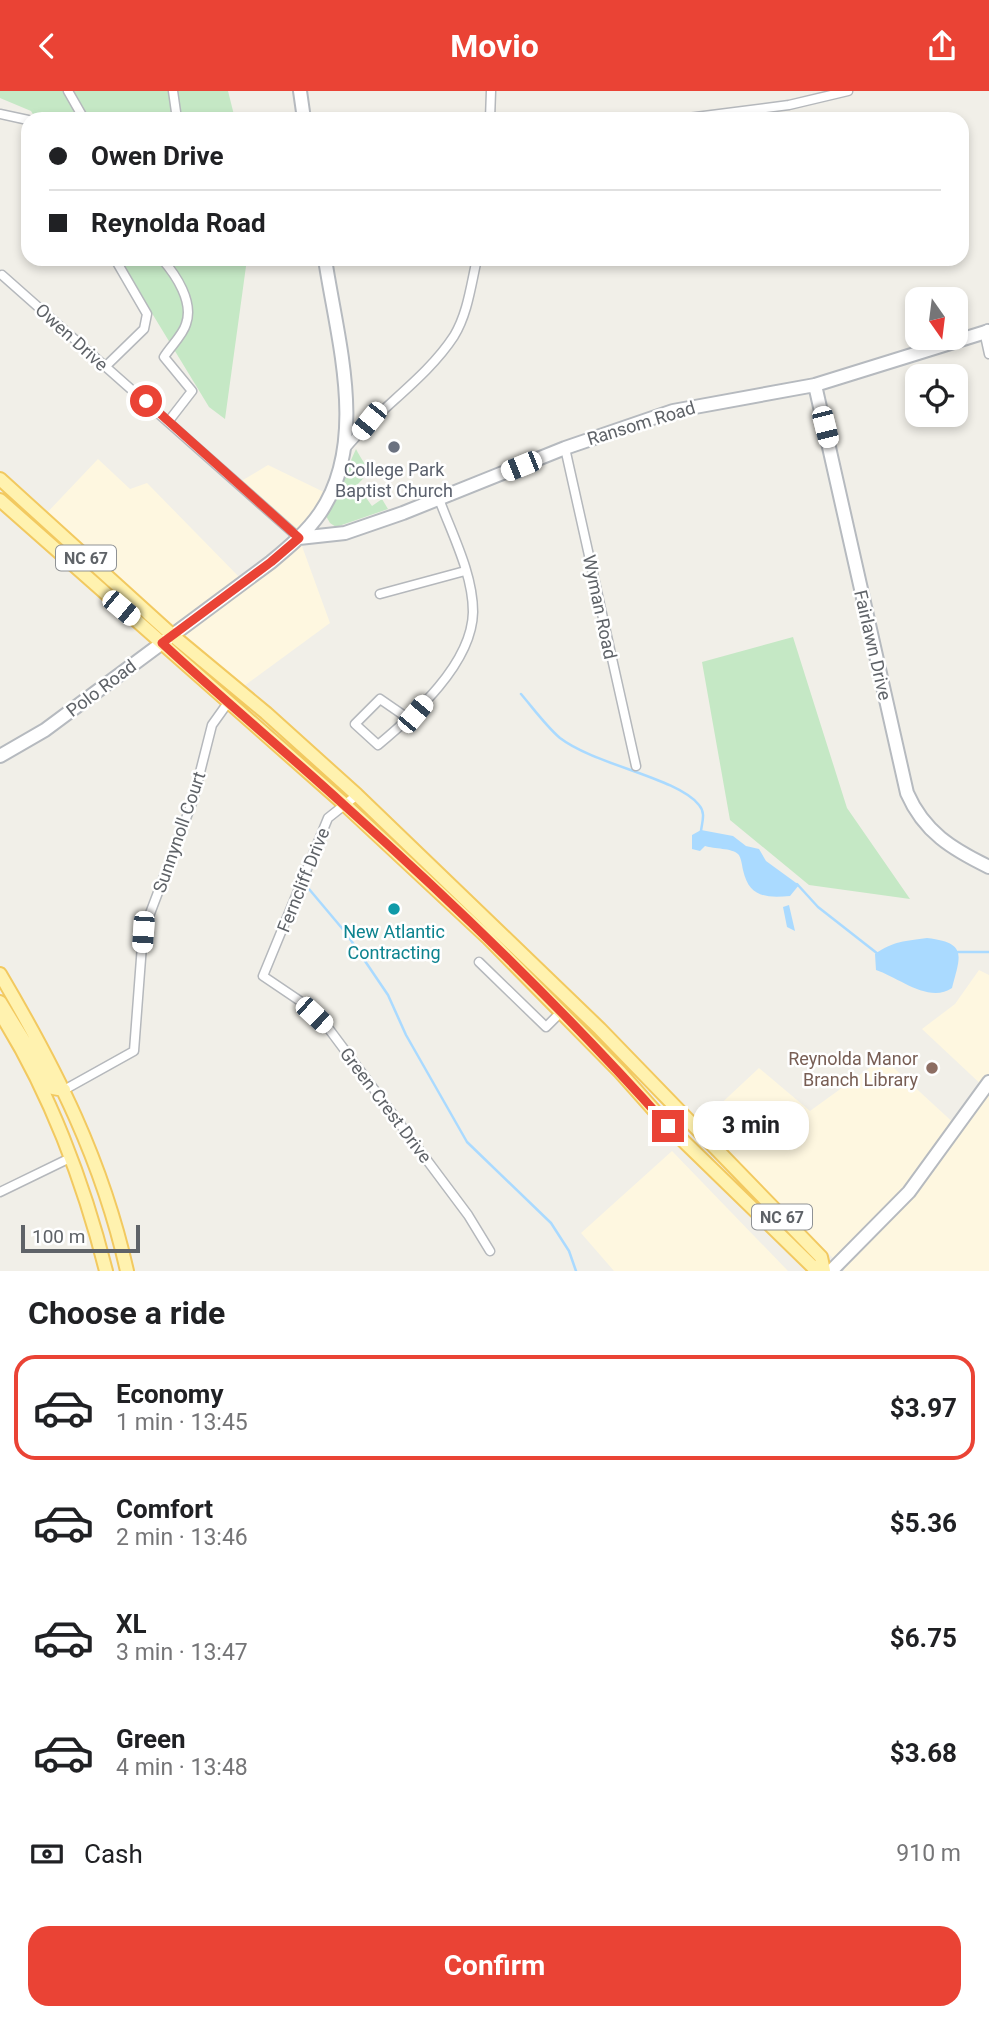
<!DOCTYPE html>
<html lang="en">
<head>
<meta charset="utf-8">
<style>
	:root { --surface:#fff; --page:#f2f2f2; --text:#202124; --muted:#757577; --line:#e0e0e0; --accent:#ea4335 }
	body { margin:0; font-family:Roboto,sans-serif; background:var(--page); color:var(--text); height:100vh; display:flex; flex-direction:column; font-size:26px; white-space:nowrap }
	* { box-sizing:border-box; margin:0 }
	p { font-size:23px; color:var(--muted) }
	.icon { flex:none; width:38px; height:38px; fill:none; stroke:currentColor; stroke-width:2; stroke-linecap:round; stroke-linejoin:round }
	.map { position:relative; height:1180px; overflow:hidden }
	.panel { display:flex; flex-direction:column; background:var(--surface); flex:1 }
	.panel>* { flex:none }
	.top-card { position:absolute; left:21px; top:21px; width:948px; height:154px; border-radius:21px; box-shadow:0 4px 10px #0003; display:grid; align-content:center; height:154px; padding:0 28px; background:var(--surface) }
	.needle { width:46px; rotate:166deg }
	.fabs { position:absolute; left:905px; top:196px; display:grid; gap:14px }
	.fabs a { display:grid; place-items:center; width:63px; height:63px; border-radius:14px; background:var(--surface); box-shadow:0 4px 10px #0003; font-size:35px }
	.scale { position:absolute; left:21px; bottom:18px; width:119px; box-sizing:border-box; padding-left:7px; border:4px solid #5f6368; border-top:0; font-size:19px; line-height:24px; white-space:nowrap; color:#5f6368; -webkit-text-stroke:5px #fff; paint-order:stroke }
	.end { position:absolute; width:32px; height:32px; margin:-16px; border:9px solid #ea4335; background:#fff; box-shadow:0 0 0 4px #fff }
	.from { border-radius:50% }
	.bubble { position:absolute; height:49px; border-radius:21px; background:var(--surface); box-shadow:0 4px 10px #0003; font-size:23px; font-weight:700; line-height:49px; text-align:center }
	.car { position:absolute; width:21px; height:42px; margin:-21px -10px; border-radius:9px; box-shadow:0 0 5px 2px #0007; background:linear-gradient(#fff 24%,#345 0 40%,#fff 0 76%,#345 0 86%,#fff 0) }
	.top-card b { display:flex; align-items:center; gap:24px; height:66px; font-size:26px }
	.top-card b+b { border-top:2px solid var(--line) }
	.top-card i { width:18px; height:18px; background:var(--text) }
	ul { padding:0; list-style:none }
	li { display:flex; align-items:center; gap:21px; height:105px; margin:0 14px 10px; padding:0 14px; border:4px solid transparent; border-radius:21px }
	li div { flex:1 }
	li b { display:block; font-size:26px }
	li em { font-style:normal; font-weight:700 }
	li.current { border-color:var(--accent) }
	li>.icon { width:63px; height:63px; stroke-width:1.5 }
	h2 { padding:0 28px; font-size:32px; line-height:84px }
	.pay { display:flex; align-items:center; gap:18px; height:77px; padding:0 28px; font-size:26px }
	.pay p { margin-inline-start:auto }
	.primary-button { display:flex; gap:14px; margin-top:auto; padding:14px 28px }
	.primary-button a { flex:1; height:80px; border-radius:21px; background:var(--accent); color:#fff; font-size:28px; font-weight:700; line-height:80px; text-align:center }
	header { display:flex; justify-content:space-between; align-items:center; height:91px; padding:0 28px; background:var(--accent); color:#fff; font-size:32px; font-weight:700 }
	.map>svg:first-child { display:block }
	.commercial { fill:#fef7e0 }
	.green { fill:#c5e8c5 }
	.water { fill:#aadaff }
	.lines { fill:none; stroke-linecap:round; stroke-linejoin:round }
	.stream { stroke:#aadaff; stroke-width:2.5 }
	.street-casing { stroke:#b5b8bc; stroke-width:11 }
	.secondary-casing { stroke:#b6babf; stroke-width:16 }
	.primary-casing { stroke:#f2c960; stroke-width:16 }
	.street { stroke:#fff; stroke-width:8 }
	.secondary { stroke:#fff; stroke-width:12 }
	.primary { stroke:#fff2af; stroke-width:12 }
	.route { stroke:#ea4335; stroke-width:9 }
	.worship-dot { fill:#6b7280; stroke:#fff; stroke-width:2.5 }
	.culture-dot { fill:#0f9aa8; stroke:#fff; stroke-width:2.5 }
	.education-dot { fill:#8d6e63; stroke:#fff; stroke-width:2.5 }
	.labels { text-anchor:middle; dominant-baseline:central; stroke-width:5; stroke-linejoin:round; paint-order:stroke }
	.shield { fill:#fff; stroke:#8f9295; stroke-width:2 }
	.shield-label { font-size:16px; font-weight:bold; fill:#5f6368 }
	.street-label { font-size:18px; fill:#5f6368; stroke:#fff }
	.worship-label { font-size:18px; fill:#5b616d; stroke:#fff }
	.culture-label { font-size:18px; fill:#0d838f; stroke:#fff }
	.education-label { font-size:18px; fill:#785e54; stroke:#fff; text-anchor:end }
</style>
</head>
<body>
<header><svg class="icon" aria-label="back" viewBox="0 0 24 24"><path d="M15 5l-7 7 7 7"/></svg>Movio<svg class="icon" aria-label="share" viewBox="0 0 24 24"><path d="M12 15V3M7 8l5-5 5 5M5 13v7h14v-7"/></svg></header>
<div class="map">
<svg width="989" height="1180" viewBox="0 0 989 1180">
	<rect width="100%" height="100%" fill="#f1efe8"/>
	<!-- commercial -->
	<path class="commercial" d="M98,368L130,398L147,392L244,491L299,447L238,392L268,374L330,404L299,447L330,532L229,606L208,591L172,544L42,427Z
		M979,879L989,884V992L986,998L922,938L955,913Z
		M883,967L958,1036L838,1172L698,1034L759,977L810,1020Z
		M989,1001V1180H844L845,1173L931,1084Z
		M672,1060L788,1180H614L581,1142Z"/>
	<!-- green -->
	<path class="green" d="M0,0H228L235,28H36L31,20L0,7Z
		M119,168H247L225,328L209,316Z
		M356,358C365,376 374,378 357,394L372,415L382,408L388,418L336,436L330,432L326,425Z
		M793,546L847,717L910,808L809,794L730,729L702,571Z"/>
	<!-- water -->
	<path class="water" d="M701,739L733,745L746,755L759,758L766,770L799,794L790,805C765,807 749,806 743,779C742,774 741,766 738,763C732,757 714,758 705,755L700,760L692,758V744Z
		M789,814L795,840L787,836L783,816Z
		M927,847C967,852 961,863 952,897C929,913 898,886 876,879L875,863C893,850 906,850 927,847Z"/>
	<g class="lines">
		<!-- stream -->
		<path class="stream" d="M521,603C533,617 546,635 560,647C595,674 678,687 699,714C706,722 702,731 701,740
			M797,793L818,816L878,863
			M309,798L346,842L388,904L406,944L467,1051L551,1132L569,1160L576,1180
			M958,861H989"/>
		<!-- street casing -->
		<g class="street-casing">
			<path id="street" d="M68,0L84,28
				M173,0L177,28
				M0,23L28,29
				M490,28L491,0
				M680,28L789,14L848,0
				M162,168C176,184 194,211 186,233C183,244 170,256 164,266L192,300L168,331
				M2,184L299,447
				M987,238L984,240L989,263
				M106,275L144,238L147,223L115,168
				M346,357C379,317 426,288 454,245C468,222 471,193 477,168
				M565,357L636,675
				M380,503L465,480
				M409,628L380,608L355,633L378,654C414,624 472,573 473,521C473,483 452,443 439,408
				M357,704L328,727L263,885L300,910L329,938L468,1124L490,1160
				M479,871L546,936L560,922
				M64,999L134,960L143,841L193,709L212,634L227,613
				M0,1101L70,1067"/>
		</g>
		<!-- secondary casing -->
		<g class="secondary-casing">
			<path id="secondary" d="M300,0L304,28
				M815,294L907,702C924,741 952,758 989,776
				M299,447L345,442L403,422L565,357L673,320L815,294L989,240
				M0,665L45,639L271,471C289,456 307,441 320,422C369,350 337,248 325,168
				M831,1180L909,1101L989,991"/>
		</g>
		<!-- primary casing -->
		<g class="primary-casing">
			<path id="primary" d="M0,388L172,544L266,622L357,704L600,938L821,1166L824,1180
				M0,409L343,712L488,847L620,981L668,1035L813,1176H821
				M0,883C57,980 102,1069 127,1180
				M0,911L53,997L64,999
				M0,922C49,999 84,1092 106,1180"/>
		</g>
		<!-- street -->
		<use href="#street" class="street"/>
		<!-- secondary -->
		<use href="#secondary" class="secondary"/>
		<!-- primary -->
		<use href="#primary" class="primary"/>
	</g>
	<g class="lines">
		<!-- route -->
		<path class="route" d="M146,310L299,447L271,471L162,552C221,607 284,659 344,714C457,815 567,922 668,1035"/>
	</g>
	<!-- markers -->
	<circle class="worship-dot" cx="394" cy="356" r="7"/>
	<circle class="culture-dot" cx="394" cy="818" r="7"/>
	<circle class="education-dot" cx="932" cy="977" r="7"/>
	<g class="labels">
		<!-- shield labels -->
		<g class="shield">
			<rect x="56" y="454.5" width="60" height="25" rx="5"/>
			<rect x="752" y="1113.5" width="60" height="25" rx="5"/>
		</g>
		<g class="shield-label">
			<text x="86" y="467">NC 67</text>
			<text x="782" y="1126">NC 67</text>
		</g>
		<!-- street labels -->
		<g class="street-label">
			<text transform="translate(72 246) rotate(42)">Owen Drive</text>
			<text transform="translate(641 332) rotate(-17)">Ransom Road</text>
			<text transform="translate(600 516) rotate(78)">Wyman Road</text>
			<text transform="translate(873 554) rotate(77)">Fairlawn Drive</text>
			<text transform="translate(101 597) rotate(-37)">Polo Road</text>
			<text transform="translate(179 741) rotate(-71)">Sunnynoll Court</text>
			<text transform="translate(303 789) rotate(-68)">Ferncliff Drive</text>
			<text transform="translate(386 1014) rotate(53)">Green Crest Drive</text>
		</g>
		<!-- worship labels -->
		<g class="worship-label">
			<text x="394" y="378">College Park<tspan x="394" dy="21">Baptist Church</tspan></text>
		</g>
		<!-- culture labels -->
		<g class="culture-label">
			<text x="394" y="840">New Atlantic<tspan x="394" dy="21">Contracting</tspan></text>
		</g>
		<!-- education labels -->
		<g class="education-label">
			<text x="918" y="967">Reynolda Manor<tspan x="918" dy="21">Branch Library</tspan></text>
		</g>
	</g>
</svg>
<div class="fabs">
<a><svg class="needle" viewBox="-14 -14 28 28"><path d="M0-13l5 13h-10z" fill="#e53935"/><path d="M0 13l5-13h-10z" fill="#757577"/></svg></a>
<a><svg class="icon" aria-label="locate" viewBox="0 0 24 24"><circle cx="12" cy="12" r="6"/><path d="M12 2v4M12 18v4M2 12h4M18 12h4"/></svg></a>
</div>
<div class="scale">100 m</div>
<i class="end from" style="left:146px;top:310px"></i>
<i class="end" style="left:668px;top:1035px"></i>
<div class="bubble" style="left:693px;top:1010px;width:116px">3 min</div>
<i class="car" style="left:369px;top:330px;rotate:219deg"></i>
<i class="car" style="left:825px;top:336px;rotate:166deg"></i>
<i class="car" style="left:521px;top:375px;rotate:248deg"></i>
<i class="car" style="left:121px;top:517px;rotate:130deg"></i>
<i class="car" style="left:415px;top:623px;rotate:40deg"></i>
<i class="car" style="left:143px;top:841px;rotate:184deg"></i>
<i class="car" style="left:314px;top:924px;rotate:133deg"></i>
<div class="top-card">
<b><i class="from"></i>Owen Drive</b>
<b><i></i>Reynolda Road</b>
</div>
</div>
<section class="panel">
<h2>Choose a ride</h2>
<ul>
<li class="current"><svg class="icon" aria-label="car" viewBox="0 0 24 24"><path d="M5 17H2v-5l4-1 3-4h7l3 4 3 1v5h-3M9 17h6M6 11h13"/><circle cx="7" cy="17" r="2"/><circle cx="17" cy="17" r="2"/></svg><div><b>Economy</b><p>1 min · 13:45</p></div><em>$3.97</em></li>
<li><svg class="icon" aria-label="car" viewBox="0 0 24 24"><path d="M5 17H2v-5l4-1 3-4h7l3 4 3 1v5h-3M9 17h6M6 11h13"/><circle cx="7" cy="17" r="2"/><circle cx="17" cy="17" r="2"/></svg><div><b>Comfort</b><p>2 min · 13:46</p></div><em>$5.36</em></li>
<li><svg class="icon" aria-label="car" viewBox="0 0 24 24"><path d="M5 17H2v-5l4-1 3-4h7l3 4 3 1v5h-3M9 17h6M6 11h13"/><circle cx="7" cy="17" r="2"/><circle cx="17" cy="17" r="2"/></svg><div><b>XL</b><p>3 min · 13:47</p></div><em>$6.75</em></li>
<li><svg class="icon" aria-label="car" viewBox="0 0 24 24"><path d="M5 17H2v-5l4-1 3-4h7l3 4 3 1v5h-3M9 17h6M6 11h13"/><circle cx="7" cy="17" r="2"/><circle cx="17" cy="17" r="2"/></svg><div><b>Green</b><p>4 min · 13:48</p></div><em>$3.68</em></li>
</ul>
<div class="pay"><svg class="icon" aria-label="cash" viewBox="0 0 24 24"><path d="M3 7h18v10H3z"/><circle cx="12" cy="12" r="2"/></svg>Cash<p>910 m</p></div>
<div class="primary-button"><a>Confirm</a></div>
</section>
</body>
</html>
